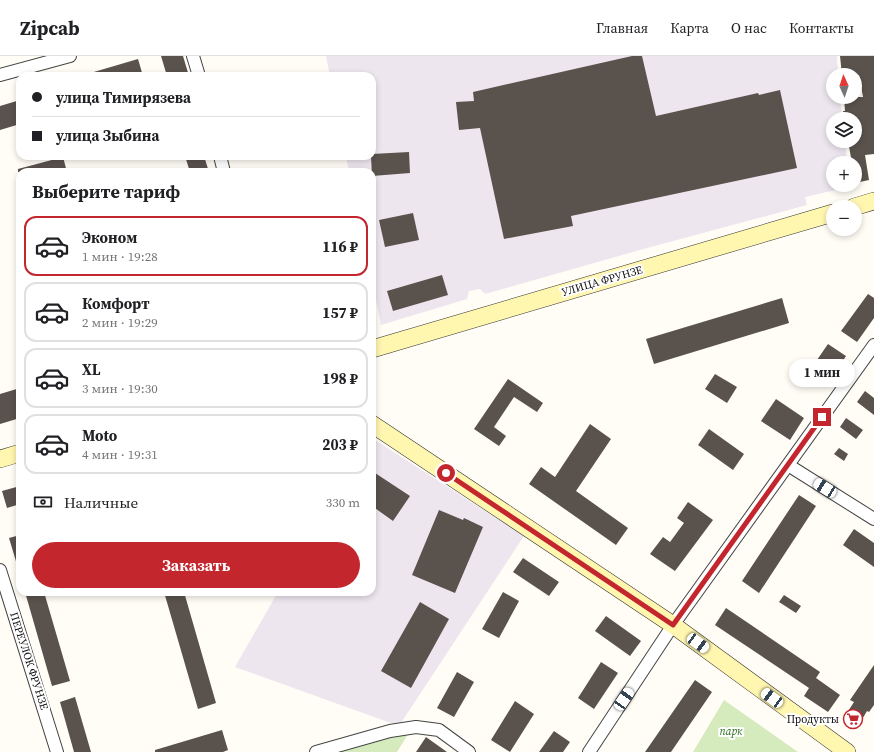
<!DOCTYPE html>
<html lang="ru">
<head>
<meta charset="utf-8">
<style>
	:root { --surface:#fff; --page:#f2f2f2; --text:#202124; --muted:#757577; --line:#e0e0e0; --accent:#c4262e }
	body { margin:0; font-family:"Source Serif 4",serif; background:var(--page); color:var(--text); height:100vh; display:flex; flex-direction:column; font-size:15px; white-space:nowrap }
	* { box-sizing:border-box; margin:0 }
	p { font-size:13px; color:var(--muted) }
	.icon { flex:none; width:22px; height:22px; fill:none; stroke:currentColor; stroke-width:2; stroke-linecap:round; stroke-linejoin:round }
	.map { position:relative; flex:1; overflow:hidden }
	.sheet { position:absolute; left:16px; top:112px; width:360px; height:428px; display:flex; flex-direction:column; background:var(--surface); border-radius:12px; box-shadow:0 2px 6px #0003 }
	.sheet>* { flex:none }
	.top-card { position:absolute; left:16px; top:16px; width:360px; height:88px; border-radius:12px; box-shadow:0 2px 6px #0003; display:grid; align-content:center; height:88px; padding:0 16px; background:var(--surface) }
	.needle { width:26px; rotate:357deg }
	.buttons { position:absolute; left:826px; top:12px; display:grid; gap:8px }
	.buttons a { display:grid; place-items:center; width:36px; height:36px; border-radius:50%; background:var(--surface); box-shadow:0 2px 6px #0003; font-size:20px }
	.end { position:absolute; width:18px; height:18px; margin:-9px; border:5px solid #c4262e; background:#fff; box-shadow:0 0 0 2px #fff }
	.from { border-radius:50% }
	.bubble { position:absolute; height:28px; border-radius:14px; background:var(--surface); box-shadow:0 2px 6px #0003; font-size:13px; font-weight:700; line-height:28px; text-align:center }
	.car { position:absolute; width:12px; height:24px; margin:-12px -6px; border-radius:5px; box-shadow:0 0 3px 1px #0007; background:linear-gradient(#fff 24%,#345 0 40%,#fff 0 76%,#345 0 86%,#fff 0) }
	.top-card b { display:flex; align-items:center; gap:14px; height:38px; font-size:15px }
	.top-card b+b { border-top:1px solid var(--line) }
	.top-card i { width:10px; height:10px; background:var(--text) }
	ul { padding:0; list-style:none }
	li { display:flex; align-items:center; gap:12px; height:60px; margin:0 8px 6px; padding:0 8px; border:2px solid var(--line); border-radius:12px }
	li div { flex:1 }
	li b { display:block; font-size:15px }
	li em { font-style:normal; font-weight:700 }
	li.active { border-color:var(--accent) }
	li>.icon { width:36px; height:36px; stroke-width:1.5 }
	h2 { padding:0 16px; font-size:18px; line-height:48px }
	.pay { display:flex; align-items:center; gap:10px; height:44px; padding:0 16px; font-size:15px }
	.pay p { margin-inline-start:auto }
	.action { display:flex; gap:8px; margin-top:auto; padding:8px 16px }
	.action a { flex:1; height:46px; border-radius:24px; background:var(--accent); color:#fff; font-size:16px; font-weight:700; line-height:46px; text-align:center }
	header { display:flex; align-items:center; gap:24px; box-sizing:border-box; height:56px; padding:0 20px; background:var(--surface); border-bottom:1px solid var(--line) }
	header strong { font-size:19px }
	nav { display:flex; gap:22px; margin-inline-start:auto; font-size:14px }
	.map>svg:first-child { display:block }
	.industrial { fill:#eee6ef }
	.green { fill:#d5ebbd }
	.building { fill:#5a524d }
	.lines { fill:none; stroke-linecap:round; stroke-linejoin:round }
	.street-casing { stroke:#444; stroke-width:14 }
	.secondary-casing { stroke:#333; stroke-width:18 }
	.street { stroke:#fff; stroke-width:12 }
	.secondary { stroke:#fff6b0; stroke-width:17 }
	.route { stroke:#c4262e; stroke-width:5 }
	.labels { text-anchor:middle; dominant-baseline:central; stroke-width:4; stroke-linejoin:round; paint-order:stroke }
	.street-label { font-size:11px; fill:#111; stroke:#fff }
	.poi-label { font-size:11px; fill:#111; stroke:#fff; text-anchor:end }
	.park-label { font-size:11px; font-style:italic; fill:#2f6b1f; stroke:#fff }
</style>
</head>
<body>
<header>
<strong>Zipcab</strong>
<nav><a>Главная</a><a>Карта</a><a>О нас</a><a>Контакты</a></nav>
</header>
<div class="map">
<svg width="874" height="696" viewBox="0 0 874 696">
	<rect width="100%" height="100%" fill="#fffdf5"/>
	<!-- industrial -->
	<path class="industrial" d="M326,0H837L838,19H833V41H840L842,63H833V85H845L847,107H833V129H849V131L805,141L807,149L640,194L485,238L480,233L469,235L467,243L381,269L372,224V116H349L346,100H372V20H330Z
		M372,382L524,480L399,670L235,611L278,536H372Z"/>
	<!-- green -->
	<path class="green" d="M724,644L798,696H693Z
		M410,675L397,696H336Z"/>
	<!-- building -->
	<path class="building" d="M161,0H183L189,20H167Z
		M632,0H642L656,60L758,37L759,39L780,34L797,112L571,160L573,170L504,183L480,72L459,74L456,46L474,45L473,36Z
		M840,0H874V98L865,99L869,124L855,127V107H852L848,85H855V63H844L843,55H845L844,41H863L859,19H842Z
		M138,3L143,20H87V18Z
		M20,44V68L0,74V50Z
		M409,96L410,117L372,120L371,100H372V98Z
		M185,100H204L209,116H190Z
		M63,101L67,116H18V113Z
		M413,157L419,184L385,191L379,164Z
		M442,219L448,239L393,255L387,235Z
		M868,238L874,242V262L857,286L841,275Z
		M782,242L789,267L654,308L646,283Z
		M828,288L846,300L827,330L808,317Z
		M715,318L737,331L727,347L705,333Z
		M508,323L543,347L537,356L514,341L494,371L506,380L499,390L474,373Z
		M20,332V362L0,368V338Z
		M865,335L874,342V359L857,346Z
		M776,343L804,362L790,384L761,365Z
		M846,362L863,374L856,383L840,371Z
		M590,368L611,383L576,435L628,472L616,489L529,428L541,411L555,421Z
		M709,373L744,398L733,414L698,389Z
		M839,392L848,398L844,405L834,398Z
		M372,415L410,440L393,465L372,450Z
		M20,430V448L7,452L2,435Z
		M799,439L816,450L759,537L742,525Z
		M688,446L713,464L675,515L650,498L663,481L670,486L684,467L677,462Z
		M439,454L463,464L464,462L483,471L455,537L412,519Z
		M854,473L874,487V511L843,489Z
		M20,479V512H18L9,482Z
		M523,502L559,526L549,540L513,516Z
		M25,536H44L70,625L52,630Z
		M164,536H184L216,647L198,653Z
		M503,536L519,545L499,582L482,573Z
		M784,539L801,550L796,557L779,546Z
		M420,546L449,563L411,632L381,615Z
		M726,552L820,616L816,622L840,639L828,656L804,640L809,632L715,569Z
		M606,560L641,585L630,600L595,575Z
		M601,606L618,617L594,653L578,642Z
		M874,609V649L869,656L867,655L857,672L843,663L854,646L850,644Z
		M457,616L474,626L454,661L437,652Z
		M695,624L712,636L671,696H645Z
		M75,641L91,696H74L60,646Z
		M515,645L534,658L510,696L491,684Z
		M222,674L228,694L223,696H155V694Z
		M554,675L570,686L563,696H539Z
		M426,681L447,696H416Z"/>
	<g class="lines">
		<!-- street casing -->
		<g class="street-casing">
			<path id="street" d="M193,0L199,20
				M0,19L70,0
				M220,100L224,116
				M788,409L874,463
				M0,514L57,696
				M316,696L390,675L416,671L439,674L469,696
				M589,696L673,569L874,289"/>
		</g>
		<!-- secondary casing -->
		<g class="secondary-casing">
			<path id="secondary" d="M854,151L874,145
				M372,293L833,157
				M372,368L673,569L847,696
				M0,403L20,397"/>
		</g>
		<!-- street -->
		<use href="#street" class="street"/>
		<!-- secondary -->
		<use href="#secondary" class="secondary"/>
	</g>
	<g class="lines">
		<!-- route -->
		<path class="route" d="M446,417L673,569L822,361"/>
	</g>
	<!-- icons -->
	<defs>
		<g id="supermarket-ring" transform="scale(1)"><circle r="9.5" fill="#fff" stroke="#c4262e" stroke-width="1.5"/><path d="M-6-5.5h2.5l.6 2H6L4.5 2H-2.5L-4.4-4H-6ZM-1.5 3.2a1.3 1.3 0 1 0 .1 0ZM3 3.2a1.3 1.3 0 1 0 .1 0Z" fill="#c4262e"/></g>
	</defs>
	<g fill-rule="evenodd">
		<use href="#supermarket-ring" x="853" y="663"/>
	</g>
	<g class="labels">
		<!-- street labels -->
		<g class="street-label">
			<text transform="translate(602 225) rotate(-16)">УЛИЦА ФРУНЗЕ</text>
			<text transform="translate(29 605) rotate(72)">ПЕРЕУЛОК ФРУНЗЕ</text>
		</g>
		<!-- poi labels -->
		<g class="poi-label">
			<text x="839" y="663">Продукты</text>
		</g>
		<!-- park labels -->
		<g class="park-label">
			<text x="731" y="675">парк</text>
		</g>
	</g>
</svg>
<div class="buttons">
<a><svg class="needle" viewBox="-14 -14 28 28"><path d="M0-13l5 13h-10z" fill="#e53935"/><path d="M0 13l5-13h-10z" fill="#757577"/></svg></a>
<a><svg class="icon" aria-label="layers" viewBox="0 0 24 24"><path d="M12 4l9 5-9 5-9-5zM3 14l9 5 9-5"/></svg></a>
<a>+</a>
<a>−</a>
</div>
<i class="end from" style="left:446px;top:417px"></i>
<i class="end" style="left:822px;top:361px"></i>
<div class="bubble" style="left:789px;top:303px;width:66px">1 мин</div>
<i class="car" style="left:825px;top:432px;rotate:302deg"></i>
<i class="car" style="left:698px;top:587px;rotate:126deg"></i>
<i class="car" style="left:772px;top:642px;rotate:306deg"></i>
<i class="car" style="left:624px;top:643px;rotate:34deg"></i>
<div class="top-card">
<b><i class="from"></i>улица Тимирязева</b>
<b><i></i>улица Зыбина</b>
</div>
<section class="sheet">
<h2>Выберите тариф</h2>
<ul>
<li class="active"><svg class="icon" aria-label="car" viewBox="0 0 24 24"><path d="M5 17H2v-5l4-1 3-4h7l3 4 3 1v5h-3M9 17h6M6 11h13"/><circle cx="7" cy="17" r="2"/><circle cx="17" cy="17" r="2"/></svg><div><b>Эконом</b><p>1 мин · 19:28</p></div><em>116 ₽</em></li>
<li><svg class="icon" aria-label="car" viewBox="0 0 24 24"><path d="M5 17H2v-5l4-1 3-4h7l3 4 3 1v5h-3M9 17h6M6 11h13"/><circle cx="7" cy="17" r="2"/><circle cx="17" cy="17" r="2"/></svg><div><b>Комфорт</b><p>2 мин · 19:29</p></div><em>157 ₽</em></li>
<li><svg class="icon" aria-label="car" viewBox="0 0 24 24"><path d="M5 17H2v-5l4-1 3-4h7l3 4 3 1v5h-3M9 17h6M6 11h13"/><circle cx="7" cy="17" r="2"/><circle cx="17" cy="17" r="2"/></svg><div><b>XL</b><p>3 мин · 19:30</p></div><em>198 ₽</em></li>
<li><svg class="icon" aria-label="car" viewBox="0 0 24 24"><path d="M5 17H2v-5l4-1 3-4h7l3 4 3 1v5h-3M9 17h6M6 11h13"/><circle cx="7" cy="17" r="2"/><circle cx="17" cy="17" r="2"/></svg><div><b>Moto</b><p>4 мин · 19:31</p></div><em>203 ₽</em></li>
</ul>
<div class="pay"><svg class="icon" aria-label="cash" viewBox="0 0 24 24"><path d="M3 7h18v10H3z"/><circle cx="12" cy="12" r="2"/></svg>Наличные<p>330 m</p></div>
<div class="action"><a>Заказать</a></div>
</section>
</div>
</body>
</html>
